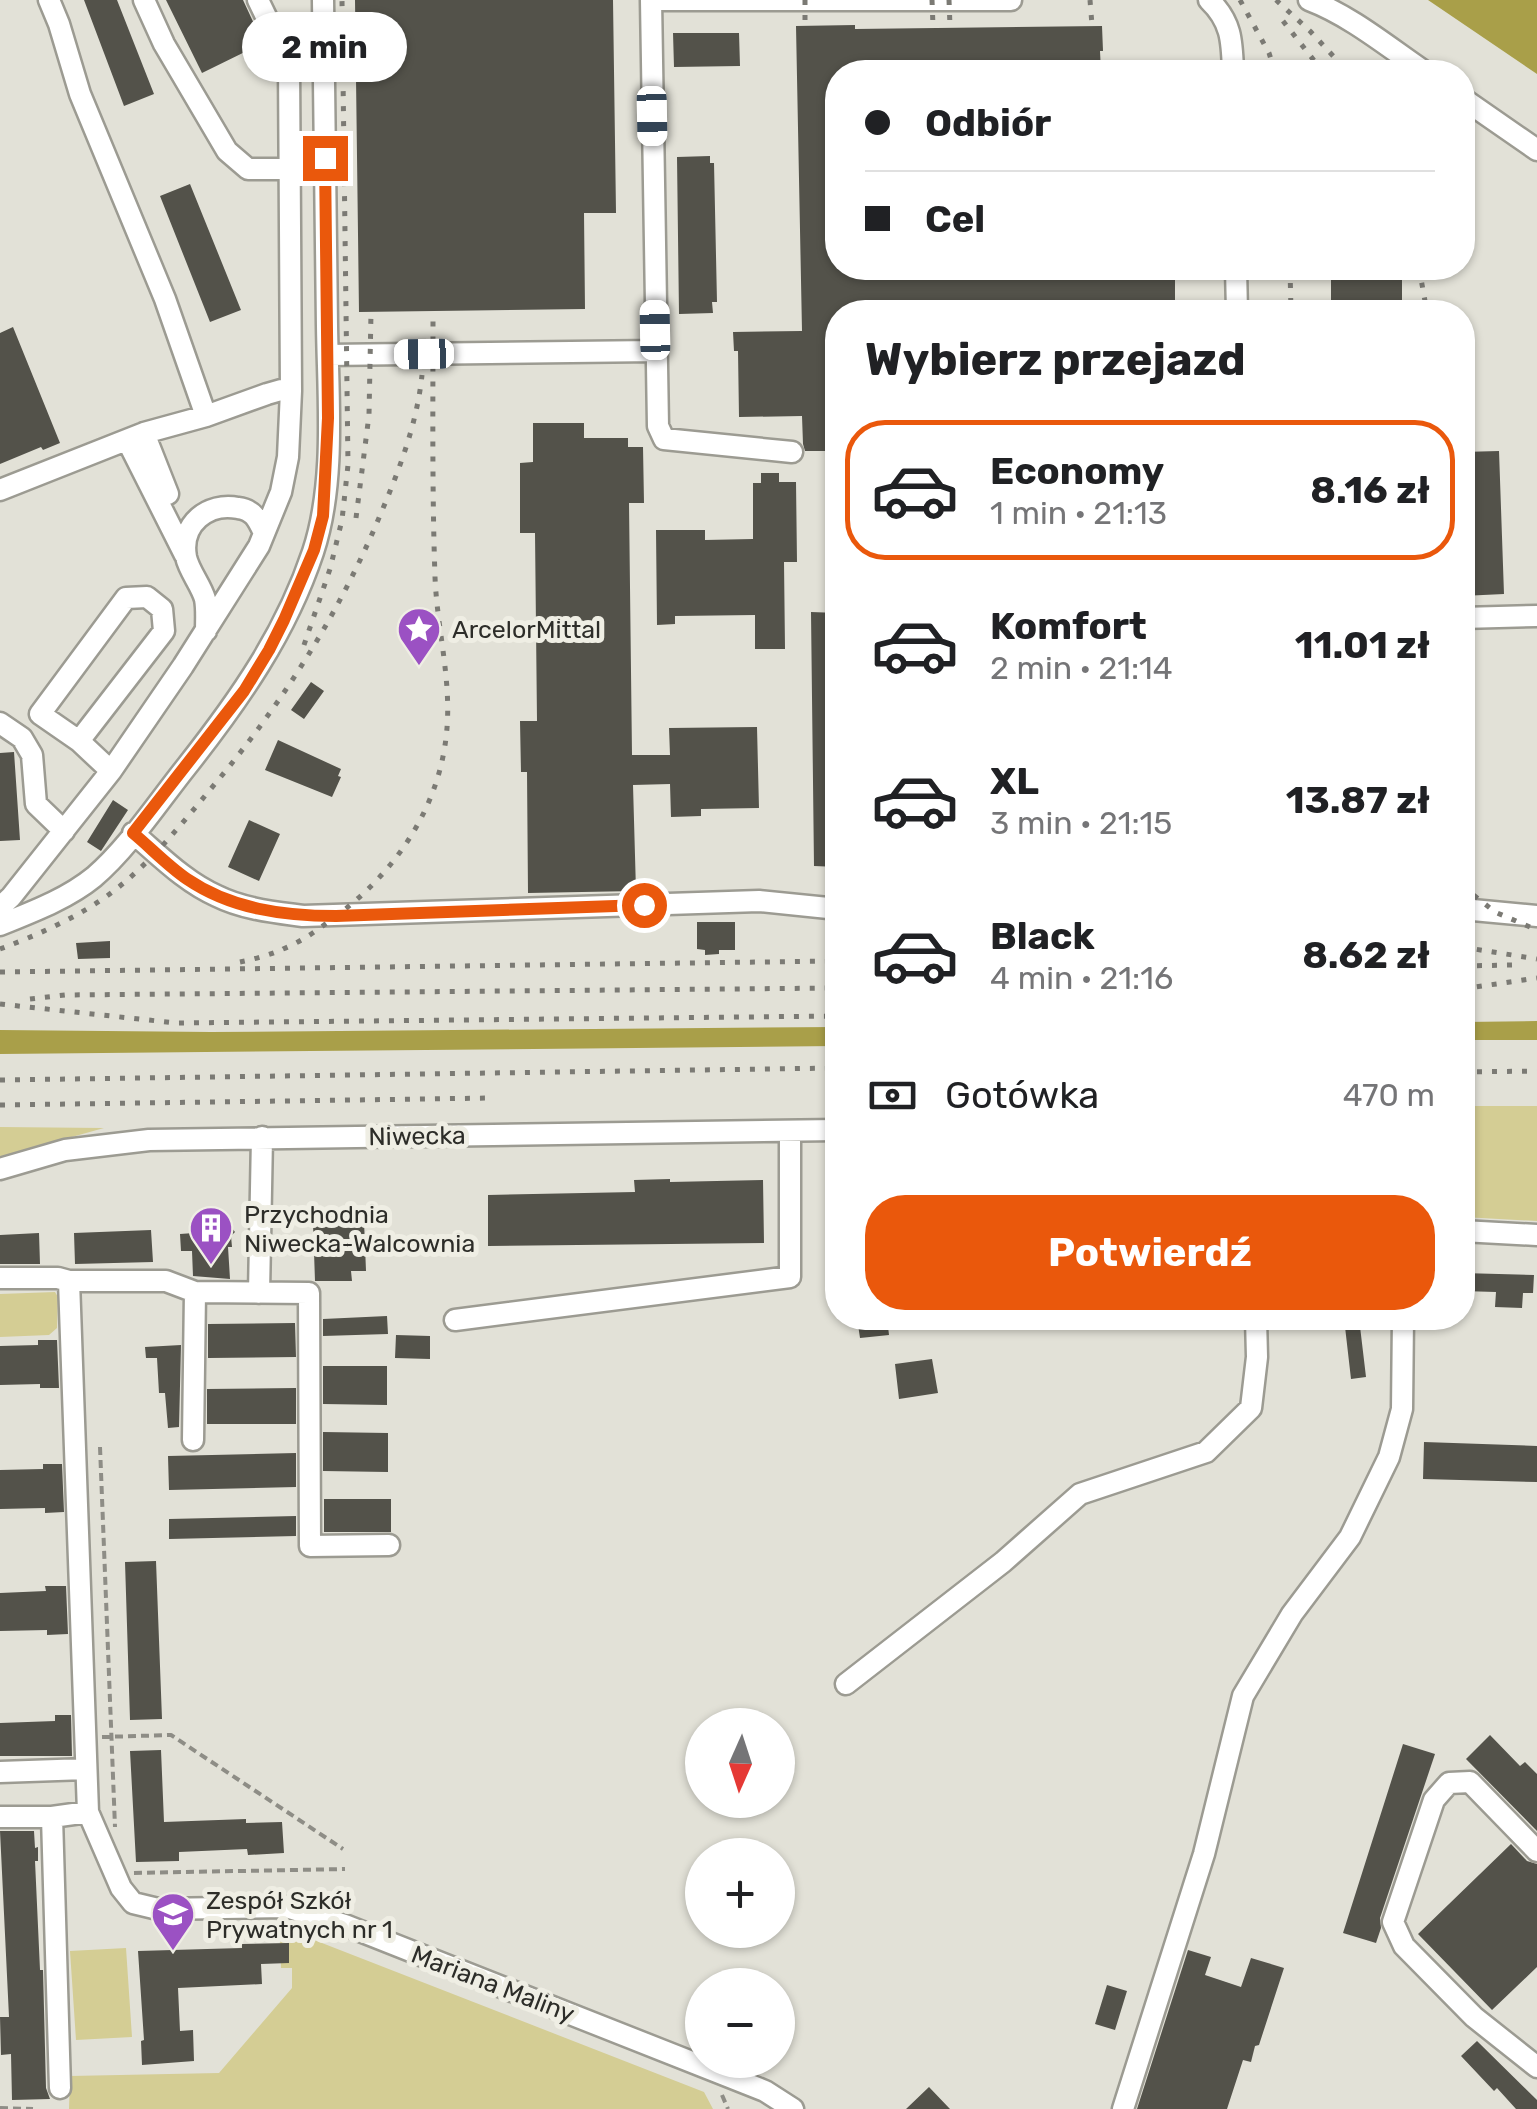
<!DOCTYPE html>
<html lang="pl">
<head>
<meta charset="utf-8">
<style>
	:root { --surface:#fff; --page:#f6f6f6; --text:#202124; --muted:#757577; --line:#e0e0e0; --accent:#ea580c }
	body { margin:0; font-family:Rubik,sans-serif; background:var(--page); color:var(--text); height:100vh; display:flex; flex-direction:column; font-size:38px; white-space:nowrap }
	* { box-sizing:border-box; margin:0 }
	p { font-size:32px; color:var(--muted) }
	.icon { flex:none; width:55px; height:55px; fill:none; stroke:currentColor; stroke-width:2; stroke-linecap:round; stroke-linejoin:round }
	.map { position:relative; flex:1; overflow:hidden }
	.details { position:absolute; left:825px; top:300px; width:650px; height:1030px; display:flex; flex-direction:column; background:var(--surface); border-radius:40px; box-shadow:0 2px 8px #0004 }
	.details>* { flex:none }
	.hud { position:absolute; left:825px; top:60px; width:650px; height:220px; border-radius:40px; box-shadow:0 2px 8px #0004; display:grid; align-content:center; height:220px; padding:0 40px; background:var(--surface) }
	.needle { width:65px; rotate:183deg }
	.buttons { position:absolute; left:685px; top:1708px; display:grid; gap:20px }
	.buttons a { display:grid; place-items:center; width:110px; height:110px; border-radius:50%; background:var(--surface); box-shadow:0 2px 8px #0004; font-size:50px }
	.end { position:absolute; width:45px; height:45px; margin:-22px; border:12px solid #ea580c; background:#fff; box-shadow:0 0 0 5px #fff }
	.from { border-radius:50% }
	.bubble { position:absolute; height:70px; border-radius:35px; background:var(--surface); box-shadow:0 2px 8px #0004; font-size:32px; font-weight:700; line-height:70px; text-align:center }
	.car { position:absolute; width:30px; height:60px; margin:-30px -15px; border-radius:12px; box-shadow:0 0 8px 2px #0007; background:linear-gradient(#fff 24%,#345 0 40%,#fff 0 76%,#345 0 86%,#fff 0) }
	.hud b { display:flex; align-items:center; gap:35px; height:95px; font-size:38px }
	.hud b+b { border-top:2px solid var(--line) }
	.hud i { width:25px; height:25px; background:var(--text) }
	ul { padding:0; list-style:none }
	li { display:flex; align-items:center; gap:30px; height:140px; margin:0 20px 15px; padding:0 20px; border:5px solid transparent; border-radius:40px }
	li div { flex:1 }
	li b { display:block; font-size:38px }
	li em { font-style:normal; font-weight:700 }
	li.on { border-color:var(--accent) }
	li>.icon { width:90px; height:90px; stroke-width:1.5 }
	h2 { padding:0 40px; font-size:45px; line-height:120px }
	.pay { display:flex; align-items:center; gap:25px; height:110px; padding:0 40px; font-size:38px }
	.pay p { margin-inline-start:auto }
	.button { display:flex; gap:20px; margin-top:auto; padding:20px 40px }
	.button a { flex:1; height:115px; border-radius:40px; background:var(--accent); color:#fff; font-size:40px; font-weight:700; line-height:115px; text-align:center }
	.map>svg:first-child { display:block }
	.green { fill:#d4cd94 }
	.forest { fill:#a99f49 }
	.building { fill:#53524a }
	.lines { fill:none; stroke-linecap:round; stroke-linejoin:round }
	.minor-casing { stroke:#9c9b92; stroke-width:25 }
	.path { stroke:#8e8d86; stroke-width:4; stroke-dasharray:8 5; stroke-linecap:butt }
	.minor { stroke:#fff; stroke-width:20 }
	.rail { stroke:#7b7a74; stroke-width:5; stroke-dasharray:5 10; stroke-linecap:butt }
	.route { stroke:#ea580c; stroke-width:12 }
	.labels { text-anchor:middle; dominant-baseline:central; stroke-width:10; stroke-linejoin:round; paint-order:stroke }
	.poi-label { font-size:25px; fill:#2d2d29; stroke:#efeee4; text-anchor:start }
	.street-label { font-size:25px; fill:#2d2d29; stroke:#efeee4 }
</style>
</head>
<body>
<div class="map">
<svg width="1537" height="2109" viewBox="0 0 1537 2109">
	<rect width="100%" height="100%" fill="#e2e1d7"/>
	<!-- green -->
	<path class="green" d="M1462,1106H1537V1221L1463,1217Z
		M0,1127L104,1128L0,1157Z
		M55,1292L58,1297L57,1328L49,1335L0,1337V1294Z
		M280,1934L304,1936L704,2092L713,2109H69L70,2076L219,2073L292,1988V1968H281Z
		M126,1948L132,2037L76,2040L70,1951Z"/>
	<!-- forest -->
	<path class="forest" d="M1428,0H1537V74Z
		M1537,1021V1040H1463V1022Z
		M837,1027V1046L0,1054V1030L211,1032Z"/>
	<!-- building -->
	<path class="building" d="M84,0H117L154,94L124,106Z
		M166,0H243L263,43L202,73Z
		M355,0H613L616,213H584L585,309L359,312Z
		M855,25V29L1102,26L1103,51H1100L1101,72H838V268H1175V312H838V451H805L803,444L802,416L739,417L738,351H734L733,332L802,331L796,26Z
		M673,33H739L740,66L674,67Z
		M710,156V163H714L717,302H712L713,313L679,314L677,157Z
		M190,184L241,310L210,322L160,196Z
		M1331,268H1402V312H1331Z
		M13,327L60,443L43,450L41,447L0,464V333Z
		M533,423H584V438H628V447H643L644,503H629L632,755H670L669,728L757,727L759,808L701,809V816L671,817L670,784L633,785L636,891L528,893L527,772H521L520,721H537L535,533H520V463L533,462Z
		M1499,451L1504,594L1462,596V452Z
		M761,473H779V482H796L797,562H784L785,649H755V615L675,616V624L657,625L656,530H705V540L753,539V483H761Z
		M811,612L838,613V867L814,866Z
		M311,682L324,691L304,719L291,710Z
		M278,740L341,769L338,776L341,777L332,797L265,770Z
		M14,752L20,840L0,841V753Z
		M113,800L128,810L101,851L87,842Z
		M249,820L280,834L259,881L228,867Z
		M697,922H735V950H719V954L705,955V950L697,949Z
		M110,941V958L78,959L76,943Z
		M670,1179V1182L763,1180L764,1243L488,1246V1195L635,1192L634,1180Z
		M230,1220L231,1227L235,1232L231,1236L232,1247H228L230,1279L193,1276L192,1251H181L180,1234L194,1233V1227L215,1226V1221Z
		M364,1221L366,1271H351L352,1281H315L313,1223Z
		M151,1230L153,1262L75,1264L74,1233Z
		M39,1233L40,1264H0V1235Z
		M1462,1273L1534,1275L1533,1293H1523L1522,1308L1495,1307L1496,1292L1462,1291Z
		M387,1316L388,1334L323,1336V1319Z
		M857,1318H887L889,1335L860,1338Z
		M1344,1318H1359L1366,1377L1351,1379Z
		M295,1323L296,1357L208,1358V1324Z
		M396,1335L430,1336V1359L395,1358Z
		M38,1340H57L59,1388H40V1384L0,1385V1346L38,1345Z
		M181,1345L179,1427L168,1428L165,1393H159L157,1358H146L145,1347Z
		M932,1359L938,1393L899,1399L895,1364Z
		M323,1366H387V1405L323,1404Z
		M296,1388V1424H207V1389Z
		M323,1432L388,1433V1472L323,1471Z
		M1424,1442L1537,1446V1482L1423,1479Z
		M296,1453V1487L169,1490L168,1456Z
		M43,1464H62L64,1512L45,1513V1508L0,1509V1470L43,1469Z
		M324,1499H391V1532H324Z
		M296,1516V1536L169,1539V1519Z
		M156,1561L162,1719L130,1720L125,1562Z
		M45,1586H66L68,1634L47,1635V1630L0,1631V1593L46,1591Z
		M55,1715H71L72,1756H0V1723L55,1721Z
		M1490,1735L1520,1766L1525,1762L1537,1774V1831L1466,1759Z
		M1403,1744L1435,1754L1380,1918L1381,1928L1376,1943L1343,1933Z
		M161,1750L164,1822L246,1819V1823L282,1822L284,1853L248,1855L247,1849L179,1852V1861L136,1862L130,1751Z
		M0,1831H34L35,1848L38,1847V1861H35L40,1970H43L46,2088L50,2099L12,2100L11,2054L1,2055L0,2017H9Z
		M1511,1844L1527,1861L1537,1864V1967L1492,2010L1418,1934Z
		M289,1943V1963L261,1964L262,1984L178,1988L180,2031L193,2030L194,2061L142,2065L141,2041L144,2040L138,1951L242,1948V1944Z
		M1188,1950L1211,1957L1205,1975L1241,1987L1251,1958L1284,1968L1259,2045L1255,2046L1251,2062L1243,2060L1227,2109H1137Z
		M1107,1985L1127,1991L1115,2030L1095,2024Z
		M1477,2041L1537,2100V2109H1516L1497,2088L1494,2091L1461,2056Z
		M929,2087L950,2109H906Z"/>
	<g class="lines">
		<!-- minor casing -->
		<g class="minor-casing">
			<path id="minor" d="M49,0L59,24L80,94L165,299L206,416
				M144,0L164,44L227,151L248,169H291
				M651,0L658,426L664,439L792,452
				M651,0H1011
				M1209,0C1232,22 1232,42 1233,72
				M1309,0C1351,16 1388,47 1425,72
				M1462,98L1537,150
				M1236,268L1237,312
				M328,355L655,351
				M144,433L168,494
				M127,440L185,555
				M0,490L144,433L206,416L267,394L281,390L291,391
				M1462,618L1537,616
				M206,631C206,620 207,609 205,599C201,585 189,571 186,557C180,524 208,502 238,508C254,510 258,520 264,533
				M0,723L22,738L32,755L36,804L64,831
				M79,741L164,631L162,609L147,597L126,598L40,714L79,741L111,771
				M133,833C159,855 185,882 217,896C243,909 274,912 303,916L759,901L838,909
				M0,907L11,897L111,771L183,666L259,546L281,492L288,457L291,391L289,64L258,0
				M1462,909L1537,916
				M0,925C32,912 67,899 94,877C128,848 159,801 187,766C239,700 286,633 313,552C336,483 328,398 327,326C326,217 324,109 323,0
				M0,1169L65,1150L149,1140L838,1130
				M1462,1231L1537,1235
				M0,1278H58L69,1281H166L195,1292L309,1293L310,1546L389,1545
				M69,1281L88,1812L121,1888L133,1903L158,1909L286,1907L345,1925L765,2091L793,2109
				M259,1293L262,1137
				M455,1320L790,1277V1131
				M193,1440L195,1292
				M846,1684L1003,1562L1080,1494L1206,1452L1251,1408L1257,1357L1256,1318
				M0,1772L86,1769
				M0,1817H52L88,1812
				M52,1817L60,2088
				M1537,1851L1470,1782L1449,1783L1434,1800L1393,1922L1404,1946L1474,2017L1537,2067
				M1123,2109L1204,1854L1243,1696L1292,1614L1350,1537L1389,1457L1402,1409L1403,1318"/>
		</g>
		<!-- path -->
		<path class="path" d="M100,1447L115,1827
			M102,1737L171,1735L343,1849
			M134,1873L345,1869
			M722,2095L728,2109
			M0,2108L33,2109"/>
		<!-- minor -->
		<use href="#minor" class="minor"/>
		<!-- rail -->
		<path class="rail" d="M805,0V27
			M932,0L933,26
			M949,0L950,26
			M1090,0L1092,25
			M1240,0L1269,53L1275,72
			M1276,0L1310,31L1348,72
			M1283,21L1323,72
			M1290,268L1291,312
			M1419,268L1427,312
			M356,518L369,415L371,313
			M304,645L330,569L342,520L348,465L342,0
			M1462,886L1495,912L1537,930
			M1462,947L1537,959
			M0,949C38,935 83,915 115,890C151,862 180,826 209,791C280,707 339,615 381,513C400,468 417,423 422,375
			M240,962C254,959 270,955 283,949C301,942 319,929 335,917C396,872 441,806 447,728C451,677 437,628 435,577C432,491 433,405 433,319
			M1462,966L1512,965
			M0,972L838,961
			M1462,989L1537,978
			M30,999L65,995L838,988
			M0,1004L176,1023L838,1016
			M1462,1072L1537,1071
			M0,1080L838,1068
			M0,1105L493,1098"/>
	</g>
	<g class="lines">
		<!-- route -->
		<path class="route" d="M325,158L328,418L323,516L314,550L284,620L269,650L244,691L133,833C151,848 168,866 187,879C231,909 284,916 336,916L644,905"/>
	</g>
	<!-- icons -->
	<defs>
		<g id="sight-pin" transform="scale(2.25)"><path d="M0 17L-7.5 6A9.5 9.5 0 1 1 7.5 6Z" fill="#9b51c3" stroke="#efeee4"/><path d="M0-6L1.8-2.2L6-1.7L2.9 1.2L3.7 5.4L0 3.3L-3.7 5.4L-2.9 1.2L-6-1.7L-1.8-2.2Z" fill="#fff"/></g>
		<g id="building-pin" transform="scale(2.25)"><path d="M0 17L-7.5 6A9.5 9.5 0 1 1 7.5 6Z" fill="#9b51c3" stroke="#efeee4"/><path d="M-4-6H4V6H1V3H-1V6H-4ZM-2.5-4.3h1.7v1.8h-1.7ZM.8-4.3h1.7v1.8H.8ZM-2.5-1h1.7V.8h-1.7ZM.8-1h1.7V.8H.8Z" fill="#fff"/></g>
		<g id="school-pin" transform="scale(2.25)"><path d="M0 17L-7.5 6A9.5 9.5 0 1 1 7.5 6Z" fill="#9b51c3" stroke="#efeee4"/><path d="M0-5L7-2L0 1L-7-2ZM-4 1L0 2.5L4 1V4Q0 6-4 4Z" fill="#fff"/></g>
	</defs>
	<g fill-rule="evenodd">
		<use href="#sight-pin" x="419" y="629"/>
		<use href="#building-pin" x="211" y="1228"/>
		<use href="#school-pin" x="173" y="1914"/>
	</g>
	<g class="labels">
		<!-- poi labels -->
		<g class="poi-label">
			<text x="452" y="629">ArcelorMittal</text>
			<text x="244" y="1214">Przychodnia<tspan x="244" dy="29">Niwecka-Walcownia</tspan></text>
			<text x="206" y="1900">Zespół Szkół<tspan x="206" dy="29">Prywatnych nr 1</tspan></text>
		</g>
		<!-- street labels -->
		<g class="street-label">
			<text transform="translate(417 1136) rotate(-1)">Niwecka</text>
			<text transform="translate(493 1984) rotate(21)">Mariana Maliny</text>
		</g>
	</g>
</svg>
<div class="buttons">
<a><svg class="needle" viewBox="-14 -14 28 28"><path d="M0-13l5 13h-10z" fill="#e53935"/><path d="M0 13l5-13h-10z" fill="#757577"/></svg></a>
<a>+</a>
<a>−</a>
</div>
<i class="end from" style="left:644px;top:905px"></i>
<i class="end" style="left:325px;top:158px"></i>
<div class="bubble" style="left:242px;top:12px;width:165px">2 min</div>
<i class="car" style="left:652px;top:116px;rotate:179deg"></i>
<i class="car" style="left:655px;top:330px;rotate:359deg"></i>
<i class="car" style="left:424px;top:354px;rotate:269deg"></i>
<div class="hud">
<b><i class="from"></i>Odbiór</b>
<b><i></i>Cel</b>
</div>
<section class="details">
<h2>Wybierz przejazd</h2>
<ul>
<li class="on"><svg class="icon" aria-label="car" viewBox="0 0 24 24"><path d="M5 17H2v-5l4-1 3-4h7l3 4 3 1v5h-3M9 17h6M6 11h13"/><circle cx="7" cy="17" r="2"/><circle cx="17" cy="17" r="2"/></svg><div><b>Economy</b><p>1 min · 21:13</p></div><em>8.16 zł</em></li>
<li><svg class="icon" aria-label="car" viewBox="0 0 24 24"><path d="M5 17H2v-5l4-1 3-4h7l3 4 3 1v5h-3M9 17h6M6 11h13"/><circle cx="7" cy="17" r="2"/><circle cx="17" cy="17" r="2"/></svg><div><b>Komfort</b><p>2 min · 21:14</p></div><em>11.01 zł</em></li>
<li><svg class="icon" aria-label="car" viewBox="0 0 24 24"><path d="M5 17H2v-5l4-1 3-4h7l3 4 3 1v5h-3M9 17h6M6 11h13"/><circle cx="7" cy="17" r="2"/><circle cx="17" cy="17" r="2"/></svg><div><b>XL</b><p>3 min · 21:15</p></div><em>13.87 zł</em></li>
<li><svg class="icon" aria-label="car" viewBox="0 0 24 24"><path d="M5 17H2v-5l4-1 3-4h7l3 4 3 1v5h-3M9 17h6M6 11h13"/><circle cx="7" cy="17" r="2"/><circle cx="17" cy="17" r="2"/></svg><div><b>Black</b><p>4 min · 21:16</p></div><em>8.62 zł</em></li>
</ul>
<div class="pay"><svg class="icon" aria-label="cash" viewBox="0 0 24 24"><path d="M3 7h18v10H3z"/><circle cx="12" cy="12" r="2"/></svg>Gotówka<p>470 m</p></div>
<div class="button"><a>Potwierdź</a></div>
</section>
</div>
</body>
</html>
